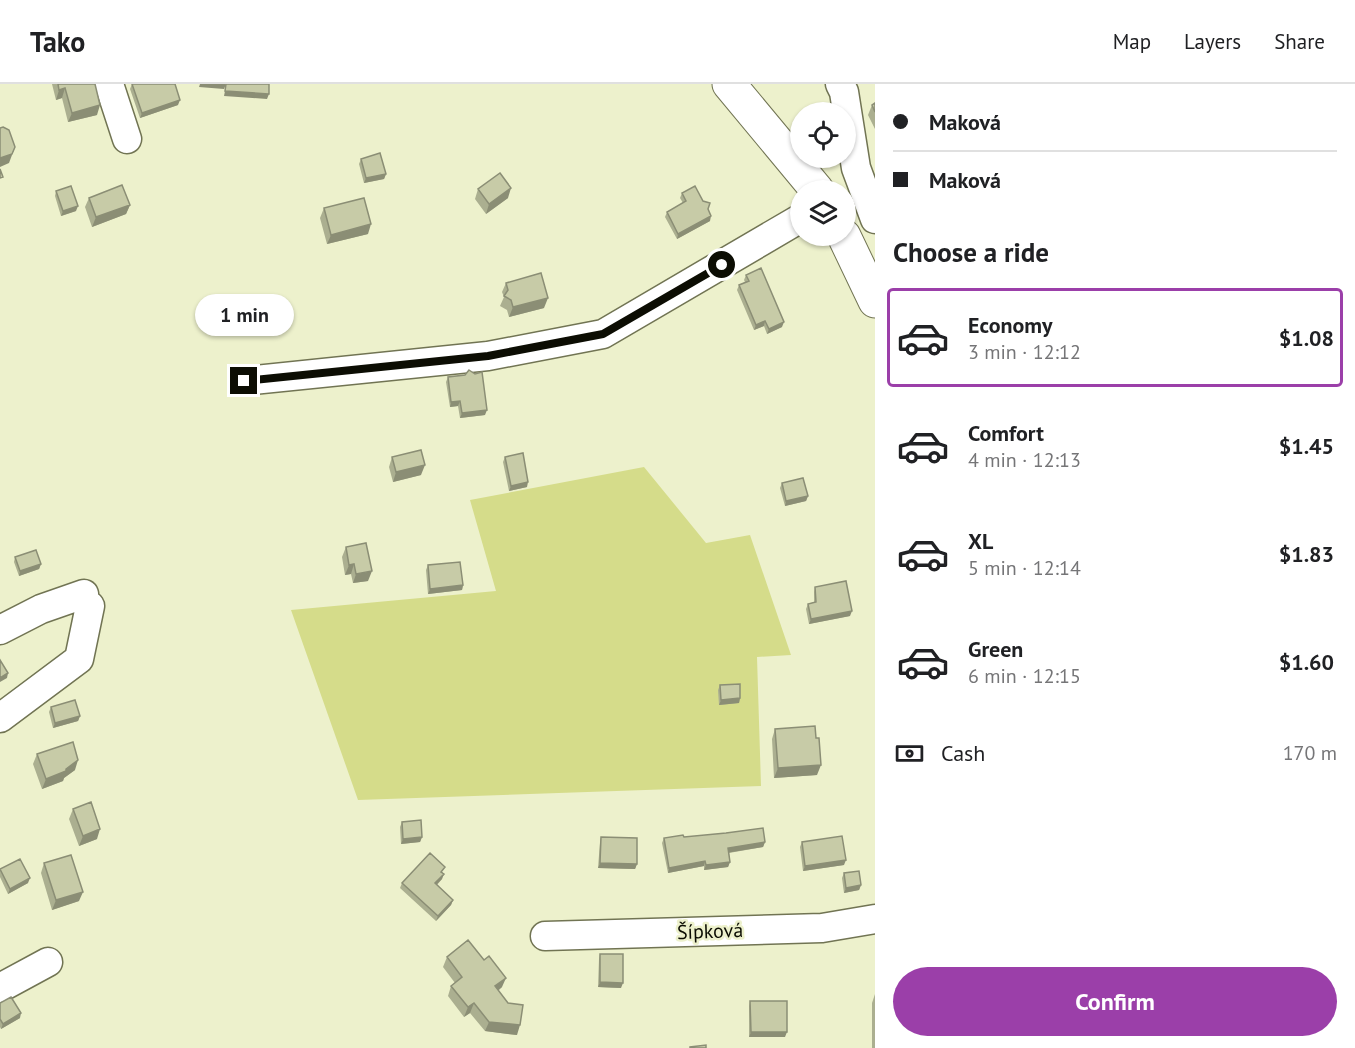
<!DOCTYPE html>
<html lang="en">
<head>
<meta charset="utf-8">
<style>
	:root { --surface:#fff; --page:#f6f6f6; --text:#202124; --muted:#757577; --line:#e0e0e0; --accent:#9b3fa9 }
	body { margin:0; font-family:"PT Sans",sans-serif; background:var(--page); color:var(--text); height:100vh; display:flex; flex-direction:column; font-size:22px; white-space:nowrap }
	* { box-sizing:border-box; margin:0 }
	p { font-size:20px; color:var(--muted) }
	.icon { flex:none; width:33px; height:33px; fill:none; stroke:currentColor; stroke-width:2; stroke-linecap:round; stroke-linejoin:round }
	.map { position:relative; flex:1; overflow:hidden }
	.side { display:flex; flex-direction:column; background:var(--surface); width:480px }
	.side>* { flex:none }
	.hud { display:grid; align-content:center; height:132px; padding:0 18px; background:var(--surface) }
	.controls { position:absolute; left:790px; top:18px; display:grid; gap:12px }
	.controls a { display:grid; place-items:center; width:66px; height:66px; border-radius:50%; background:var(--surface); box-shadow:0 2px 4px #0004; font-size:30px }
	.end { position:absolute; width:27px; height:27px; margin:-14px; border:8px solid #0c0d03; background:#fff; box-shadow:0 0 0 3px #fff }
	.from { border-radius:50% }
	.bubble { position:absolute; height:42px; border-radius:21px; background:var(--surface); box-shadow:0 2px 4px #0004; font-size:20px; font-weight:700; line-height:42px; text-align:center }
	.hud b { display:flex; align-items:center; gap:21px; height:57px; font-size:22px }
	.hud b+b { border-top:2px solid var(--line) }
	.hud i { width:15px; height:15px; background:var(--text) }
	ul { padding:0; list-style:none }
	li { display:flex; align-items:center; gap:18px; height:99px; margin:0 12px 9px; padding:0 6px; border:3px solid transparent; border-radius:6px }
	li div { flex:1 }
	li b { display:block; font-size:22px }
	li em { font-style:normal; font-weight:700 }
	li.selected { border-color:var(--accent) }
	li>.icon { width:54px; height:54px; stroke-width:1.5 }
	h2 { padding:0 18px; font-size:27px; line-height:72px }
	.pay { display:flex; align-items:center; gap:15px; height:66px; padding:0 18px; font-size:22px }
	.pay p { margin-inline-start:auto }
	.primary-button { display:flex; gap:12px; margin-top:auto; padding:12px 18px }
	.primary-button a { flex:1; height:69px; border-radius:36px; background:var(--accent); color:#fff; font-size:24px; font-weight:700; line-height:69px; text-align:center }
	header { display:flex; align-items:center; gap:36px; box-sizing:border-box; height:84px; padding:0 30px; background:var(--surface); border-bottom:2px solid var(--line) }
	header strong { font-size:28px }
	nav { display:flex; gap:33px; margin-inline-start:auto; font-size:21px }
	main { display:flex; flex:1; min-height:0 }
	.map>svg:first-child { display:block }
	.green { fill:#d5dc8a }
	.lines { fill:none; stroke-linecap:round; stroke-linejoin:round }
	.minor-casing { stroke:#717453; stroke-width:31 }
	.major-casing { stroke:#717453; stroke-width:35 }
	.minor { stroke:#fff; stroke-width:28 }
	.major { stroke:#fff; stroke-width:33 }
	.wall { fill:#abaf90 }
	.shaded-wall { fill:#8b8e75 }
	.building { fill:#c7cba7; stroke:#8b8e75; stroke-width:1.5 }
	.route { stroke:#0c0d03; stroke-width:8 }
	.labels { text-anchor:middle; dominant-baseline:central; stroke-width:5; stroke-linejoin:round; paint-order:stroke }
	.street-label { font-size:20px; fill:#0c0d03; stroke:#edf1cc }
</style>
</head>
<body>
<header>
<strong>Tako</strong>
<nav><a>Map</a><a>Layers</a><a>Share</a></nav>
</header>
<main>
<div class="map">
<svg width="875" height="964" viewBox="0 0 875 964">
	<rect width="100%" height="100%" fill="#edf1cc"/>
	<!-- green -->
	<path class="green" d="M644,383L706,459L750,451L791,571L757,573L761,702L358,716L291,526L496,507L470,416Z"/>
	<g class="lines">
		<!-- minor casing -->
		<g class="minor-casing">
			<path id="minor" d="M109,0L127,55
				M840,0L844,8L856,84L875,135
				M244,297L488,272L603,250L801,134
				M0,546L41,525L84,510
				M0,634L79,575L90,522
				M545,852L822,844L875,835
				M0,904L48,878"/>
		</g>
		<!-- major casing -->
		<g class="major-casing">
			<path id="major" d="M729,0L817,106
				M844,152L875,217"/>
		</g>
		<!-- minor -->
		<use href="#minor" class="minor"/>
		<!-- major -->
		<use href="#major" class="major"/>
	</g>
	<!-- wall -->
	<path class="wall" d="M52,0H95L97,31L68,38L62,14L56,16Z
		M132,0L178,21L140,34L130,5Z
		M875,19V45L868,31L872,21Z
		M361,75L386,90L384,95L364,99L359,80Z
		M478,105L508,114L486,130L475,115Z
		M56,107L76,127L61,132L55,112Z
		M682,109L708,125L710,137L677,155L665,133L667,128L683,119L680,114Z
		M89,114L130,121L126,130L92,143L85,123Z
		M324,124L368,150L327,160L320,134Z
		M746,191L782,243L767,250L764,242L754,246L737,206L739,201L745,198L744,196Z
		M506,199L544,224L509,233L507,226L500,222L504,213L502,208Z
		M448,293L485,331L460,334L458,322L450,323L446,298Z
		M392,373L421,391L393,398L389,383Z
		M505,373L527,403L509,407L503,378Z
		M782,399L808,412L806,417L785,422L780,404Z
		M346,463L368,497L353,499L351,490L345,491L342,473Z
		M15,473L41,480L39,485L19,492L14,478Z
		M428,481L463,501L462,506L428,510L426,486Z
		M815,503L850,532L809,540L806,525L808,520L814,518V508Z
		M720,601L740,614L739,619L719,621L718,606Z
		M51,623L80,632L78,637L53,644L49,628Z
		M775,645L817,691L774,694L772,655Z
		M37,670L75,686L64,694L63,697L42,705L33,680Z
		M73,725L97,755L79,762L69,735Z
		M402,738L422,753L420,758L401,760L400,743Z
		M601,753L637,780L635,785L598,784L600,758Z
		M684,753L765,758L763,763L729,769L730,778L728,783L704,786V782L668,789L662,759L664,754Z
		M802,758L844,781L803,787L800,763Z
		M44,779L79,817L52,826L41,789Z
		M0,785L28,799L8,810L0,793Z
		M443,788L442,795L437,801L453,816L451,821L436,837L400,804L402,799Z
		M844,789L861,801L859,806L844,809L842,794Z
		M600,870L621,904L598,903L599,875Z
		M447,873L502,903L498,907L517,951L485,947L470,929L464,933L448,912L451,902L455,899L443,883Z
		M875,910V964H872V919Z
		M750,917L785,953H749V922Z
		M0,919L20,934L1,945L0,943Z"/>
	<!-- shaded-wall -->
	<path class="shaded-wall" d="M200,0H226L224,5L199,3Z
		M65,4L62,14L56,16L59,6Z
		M225,7L269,10L267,15L224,12Z
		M180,16L178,21L140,34L142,29Z
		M100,21L97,31L68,38L72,29Z
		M15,63L9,79L0,83V74Z
		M386,90L384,95L364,99L366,94Z
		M511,104L508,114L486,130L489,120Z
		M130,121L126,130L92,143L96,133Z
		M78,122L76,127L61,132L63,127Z
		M711,132L710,137L677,155L678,150Z
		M371,140L368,150L327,160L331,151Z
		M548,214L544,224L509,233L513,223Z
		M765,237L764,242L754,246L756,241Z
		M784,238L782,243L767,250L769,245Z
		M460,317L458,322L450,323L451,318Z
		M487,326L485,331L460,334L462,329Z
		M425,381L421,391L393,398L396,388Z
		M528,398L527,403L509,407L511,402Z
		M808,412L806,417L785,422L786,417Z
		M41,480L39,485L19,492L20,487Z
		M354,480L351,490L345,491L349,481Z
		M372,487L368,497L353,499L356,490Z
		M463,501L462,506L428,510L430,505Z
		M852,527L850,532L809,540L811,535Z
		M8,589L7,594L0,598V594Z
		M740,614L739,619L719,621L721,616Z
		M80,632L78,637L53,644L55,639Z
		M78,676L75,686L64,694L63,697L42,705L46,695L66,685Z
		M821,681L817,691L774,694L778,684Z
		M100,745L97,755L79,762L83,752Z
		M422,753L420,758L401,760L403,755Z
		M765,758L763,763L726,769L728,764Z
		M846,776L844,781L803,787L805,782Z
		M705,777L704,782L668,789L669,784Z
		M730,778L728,783L704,786L706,781Z
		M600,779L637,780L635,785L598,784Z
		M444,790L442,795L433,804L435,799Z
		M30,794L28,799L8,810L10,805Z
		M861,801L859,806L844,809L846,804Z
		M83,808L79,817L52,826L56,816Z
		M453,816L451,821L436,837L438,832Z
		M506,894L502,903L491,912L495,902Z
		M600,898L623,899L621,904L598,903Z
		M474,919L470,929L464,933L468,923Z
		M21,929L20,934L1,945L3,940Z
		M489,938L520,941L517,951L485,947Z
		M751,948H787L785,953H749Z"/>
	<!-- building -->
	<path class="building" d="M58,0H95L100,21L72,29L65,4L59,6Z
		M132,0H175L180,16L142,29Z
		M226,0H269V10L225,7Z
		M875,19V28L872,21Z
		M3,43L9,46L15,63L12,70L0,74V44Z
		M380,69L386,90L366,94L361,75Z
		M0,85L3,93L0,94Z
		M500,89L511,104L489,120L478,105Z
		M122,101L130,121L96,133L89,114Z
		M71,102L78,122L63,127L56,107Z
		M695,102L703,117L710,119L708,125L711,132L678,150L667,128L686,117L682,109Z
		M364,114L371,140L331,151L324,124Z
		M761,184L784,238L769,245L765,237L756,241L739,201L749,197L746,191Z
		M541,189L548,214L513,223L511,216L504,212L508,206L506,199Z
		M469,286L475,290L482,288L487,326L462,329L460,317L451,318L448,293L465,291Z
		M421,366L425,381L396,388L392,373Z
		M523,369L528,398L511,402L505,373Z
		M803,394L808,412L786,417L782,399Z
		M366,459L372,487L356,490L354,480L349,481L346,463Z
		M36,466L41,480L20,487L15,473Z
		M460,478L463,501L430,505L428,481Z
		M846,497L852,527L811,535L808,520L816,518L815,503Z
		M0,576L8,589L0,594Z
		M740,600V614L721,616L720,601Z
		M75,616L80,632L55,639L51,623Z
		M815,642L816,654H819L821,681L778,684L775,645Z
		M73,658L78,676L66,685V687L46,695L37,670Z
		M91,718L100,745L83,752L73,725Z
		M421,736L422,753L403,755L402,738Z
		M763,744L765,758L728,764L730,778L706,781L705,777L669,784L664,754L683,751L684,753L726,749Z
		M842,752L846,776L805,782L802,758Z
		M601,753L637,754V780L600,779Z
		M430,769L445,783L441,788L444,790L435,799L453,816L438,832L402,799Z
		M71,771L83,808L56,816L44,779Z
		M20,775L30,794L10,805L0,785Z
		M859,787L861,801L846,804L844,789Z
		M468,856L484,876L489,872L506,894L495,902L508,919L523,921L520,941L489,938L474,919L468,923L451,902L462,893L447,873Z
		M600,870H623V899L600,898Z
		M11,913L21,929L3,940L0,935V919Z
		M750,917H787V948H751Z
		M706,961V964H690V963Z"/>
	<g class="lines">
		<!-- route -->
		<path class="route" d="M244,297L488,272L603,250L722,181"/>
	</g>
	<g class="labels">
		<!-- street labels -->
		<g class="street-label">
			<text transform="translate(710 847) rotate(-2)">Šípková</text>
		</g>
	</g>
</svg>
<div class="controls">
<a><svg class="icon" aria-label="locate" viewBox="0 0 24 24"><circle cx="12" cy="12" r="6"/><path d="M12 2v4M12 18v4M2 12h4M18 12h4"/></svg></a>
<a><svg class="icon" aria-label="layers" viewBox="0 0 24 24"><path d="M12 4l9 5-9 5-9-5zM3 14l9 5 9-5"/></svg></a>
</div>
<i class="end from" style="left:722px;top:181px"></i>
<i class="end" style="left:244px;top:297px"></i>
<div class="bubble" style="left:195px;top:210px;width:99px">1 min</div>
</div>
<section class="side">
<div class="hud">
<b><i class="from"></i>Maková</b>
<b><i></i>Maková</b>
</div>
<h2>Choose a ride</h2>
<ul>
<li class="selected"><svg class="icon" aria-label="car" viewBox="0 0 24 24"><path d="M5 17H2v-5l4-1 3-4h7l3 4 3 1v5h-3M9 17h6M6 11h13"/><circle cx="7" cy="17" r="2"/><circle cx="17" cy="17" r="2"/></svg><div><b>Economy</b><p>3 min · 12:12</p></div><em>$1.08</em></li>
<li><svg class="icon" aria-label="car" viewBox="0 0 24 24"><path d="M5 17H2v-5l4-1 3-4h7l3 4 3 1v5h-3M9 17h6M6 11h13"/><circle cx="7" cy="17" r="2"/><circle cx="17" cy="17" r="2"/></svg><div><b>Comfort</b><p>4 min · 12:13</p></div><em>$1.45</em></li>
<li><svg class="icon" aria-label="car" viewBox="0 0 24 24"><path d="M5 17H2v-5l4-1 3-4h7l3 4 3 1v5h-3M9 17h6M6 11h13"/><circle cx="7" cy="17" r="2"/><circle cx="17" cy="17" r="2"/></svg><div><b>XL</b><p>5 min · 12:14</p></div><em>$1.83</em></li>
<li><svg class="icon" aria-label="car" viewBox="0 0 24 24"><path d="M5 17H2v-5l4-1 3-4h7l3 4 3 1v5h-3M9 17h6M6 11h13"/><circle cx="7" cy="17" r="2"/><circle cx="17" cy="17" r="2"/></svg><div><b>Green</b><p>6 min · 12:15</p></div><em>$1.60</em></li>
</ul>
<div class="pay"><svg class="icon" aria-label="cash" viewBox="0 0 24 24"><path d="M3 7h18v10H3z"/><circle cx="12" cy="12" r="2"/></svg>Cash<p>170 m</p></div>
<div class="primary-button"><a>Confirm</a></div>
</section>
</main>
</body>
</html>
